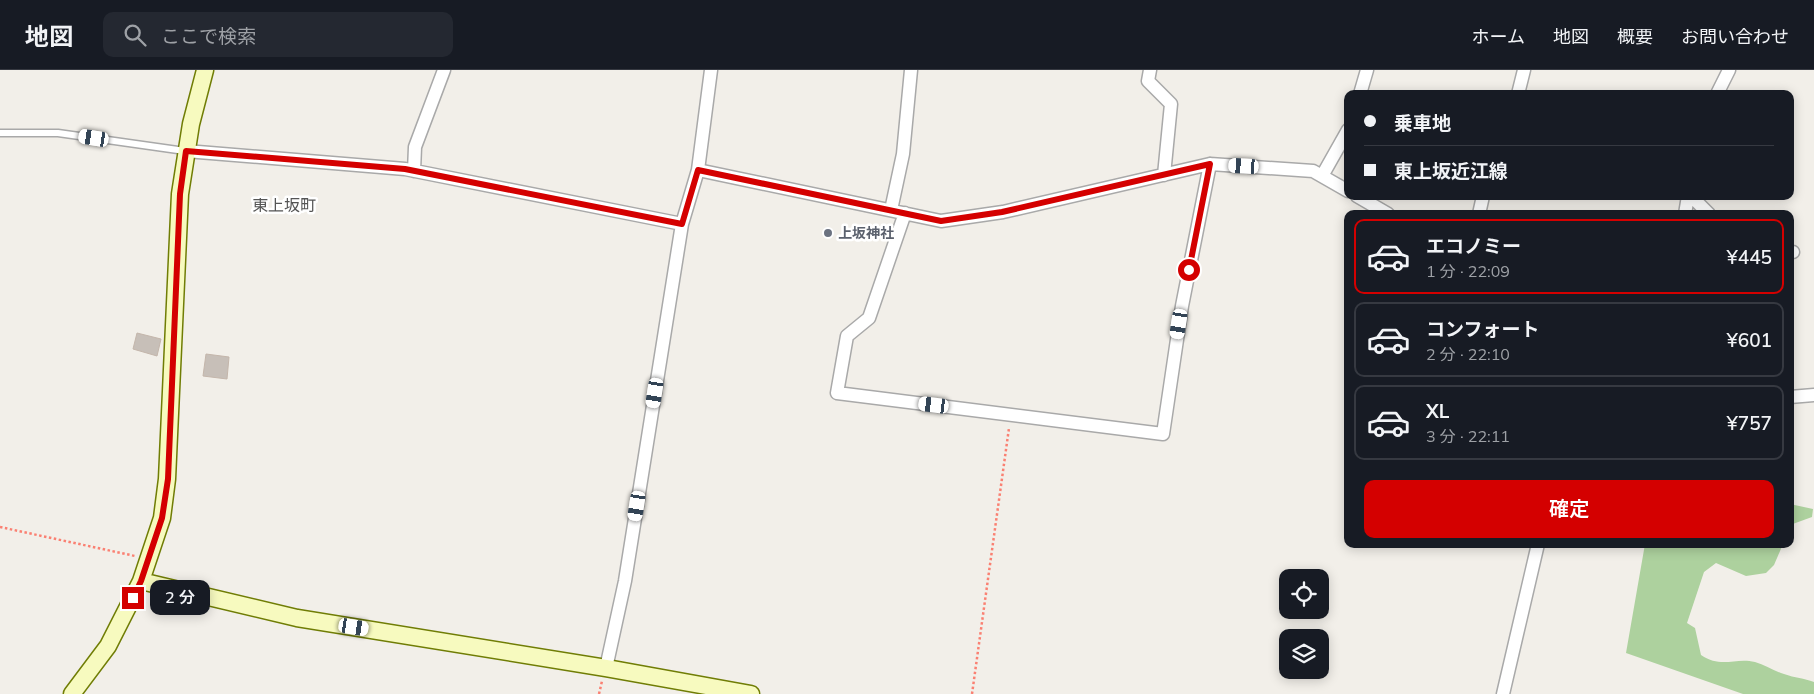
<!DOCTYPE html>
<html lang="ja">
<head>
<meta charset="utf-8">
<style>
	:root { --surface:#171b24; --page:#242831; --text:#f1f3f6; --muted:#9ea1a6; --line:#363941; --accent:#d40000 }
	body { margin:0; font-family:Mulish,"Noto Sans JP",sans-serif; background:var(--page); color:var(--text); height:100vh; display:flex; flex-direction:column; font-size:19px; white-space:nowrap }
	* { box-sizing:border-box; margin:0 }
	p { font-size:16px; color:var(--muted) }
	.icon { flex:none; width:28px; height:28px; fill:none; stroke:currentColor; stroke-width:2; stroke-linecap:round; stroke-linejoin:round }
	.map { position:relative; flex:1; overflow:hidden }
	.sheet { position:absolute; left:1344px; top:140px; width:450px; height:338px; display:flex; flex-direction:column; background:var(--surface); border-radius:10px; box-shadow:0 2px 12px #0003 }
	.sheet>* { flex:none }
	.banner { position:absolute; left:1344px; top:20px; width:450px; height:110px; border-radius:10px; box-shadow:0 2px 12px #0003; display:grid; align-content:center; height:110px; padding:0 20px; background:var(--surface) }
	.buttons { position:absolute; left:1279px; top:499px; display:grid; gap:10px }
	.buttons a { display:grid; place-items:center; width:50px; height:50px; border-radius:10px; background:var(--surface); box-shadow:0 2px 12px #0003; font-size:25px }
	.end { position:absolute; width:22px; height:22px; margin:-11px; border:6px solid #d40000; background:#fff; box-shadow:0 0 0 2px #fff }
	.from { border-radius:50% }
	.bubble { position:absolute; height:35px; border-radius:10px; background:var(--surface); box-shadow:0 2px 12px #0003; font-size:16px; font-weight:600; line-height:35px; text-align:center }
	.car { position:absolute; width:15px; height:30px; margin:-15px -8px; border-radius:6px; box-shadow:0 0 4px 1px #0007; background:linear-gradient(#fff 24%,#345 0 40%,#fff 0 76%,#345 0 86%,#fff 0) }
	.banner b { display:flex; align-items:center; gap:18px; height:48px; font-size:19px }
	.banner b+b { border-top:1px solid var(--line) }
	.banner i { width:12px; height:12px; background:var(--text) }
	ul { padding:9px 0 0; list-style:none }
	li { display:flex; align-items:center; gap:15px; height:75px; margin:0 10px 8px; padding:0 10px; border:2px solid var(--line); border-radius:10px }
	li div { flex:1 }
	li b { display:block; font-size:19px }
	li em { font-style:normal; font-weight:600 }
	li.active { border-color:var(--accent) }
	li>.icon { width:45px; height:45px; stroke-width:1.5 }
	.cta { display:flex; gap:10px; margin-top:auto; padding:10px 20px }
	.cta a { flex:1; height:58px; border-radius:10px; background:var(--accent); color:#fff; font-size:20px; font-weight:600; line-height:58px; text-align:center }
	header { display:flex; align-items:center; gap:30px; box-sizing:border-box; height:70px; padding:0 25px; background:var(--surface); border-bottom:1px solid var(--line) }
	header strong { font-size:24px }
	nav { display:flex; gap:28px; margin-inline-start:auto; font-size:18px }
	.search { width:350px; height:45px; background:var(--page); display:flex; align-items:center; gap:12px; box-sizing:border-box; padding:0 18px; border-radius:10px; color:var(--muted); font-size:19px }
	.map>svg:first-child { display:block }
	.forest { fill:#add19e }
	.building { fill:#c7bfb8; stroke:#c4b6ab }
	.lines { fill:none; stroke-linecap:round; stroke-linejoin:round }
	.lane-casing { stroke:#a9a9a9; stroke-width:9 }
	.street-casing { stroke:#a9a9a9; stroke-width:15 }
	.secondary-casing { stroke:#707d05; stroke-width:19 }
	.path { stroke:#fa8072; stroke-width:2.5; stroke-dasharray:2.5 2.5; stroke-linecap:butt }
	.lane { stroke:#fff; stroke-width:6 }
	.street { stroke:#fff; stroke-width:12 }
	.secondary { stroke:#f7fabf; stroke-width:16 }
	.route { stroke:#d40000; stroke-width:6 }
	.worship-dot { fill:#6b7280; stroke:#fff; stroke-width:2 }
	.labels { text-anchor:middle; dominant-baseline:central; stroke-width:5; stroke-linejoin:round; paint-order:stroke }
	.worship-label { font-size:14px; font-weight:bold; fill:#5b616d; stroke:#fff; text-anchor:start }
	.quarter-label { font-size:16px; fill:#555; stroke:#fff }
</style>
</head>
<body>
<header>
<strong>地図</strong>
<div class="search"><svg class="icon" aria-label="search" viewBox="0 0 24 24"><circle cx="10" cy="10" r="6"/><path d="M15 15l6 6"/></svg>ここで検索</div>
<nav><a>ホーム</a><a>地図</a><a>概要</a><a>お問い合わせ</a></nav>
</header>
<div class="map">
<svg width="1814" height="624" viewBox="0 0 1814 624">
	<rect width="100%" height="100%" fill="#f2efe9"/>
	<!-- forest -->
	<path class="forest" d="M1790,434L1813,439L1812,447L1790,455Z
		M1645,474H1783L1774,495L1766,503L1746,506L1716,493L1704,502L1687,553L1695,558L1701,585C1722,599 1735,587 1755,592C1765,595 1774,601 1784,604C1795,608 1804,608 1814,612V624H1743L1626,583Z"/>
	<!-- building -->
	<path class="building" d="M137,263L161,269L157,286L133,279Z
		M206,284L229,287L227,309L203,306Z"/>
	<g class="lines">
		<!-- lane casing -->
		<g class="lane-casing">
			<path id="lane" d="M0,63H58L185,81"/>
		</g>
		<!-- street casing -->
		<g class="street-casing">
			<path id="street" d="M1150,0L1148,11L1171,34L1164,105
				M1360,24L1367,0
				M1518,24L1524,0
				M1717,24L1729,0
				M186,81L405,99L682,154
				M698,100L941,151L1003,142L1210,94L1313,101L1348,121
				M414,101L415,77L444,0
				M1322,106L1348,60
				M1357,126L1388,144
				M1691,126L1709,144
				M891,140L903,84L911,0
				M905,143L869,248L847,266L837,323L1163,364L1182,236L1210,94
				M1479,144L1483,126
				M1685,144L1688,126
				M1790,182H1793
				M1790,327L1814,325
				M606,598L625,511L682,154L698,100L711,0
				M1503,624L1538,474"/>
		</g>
		<!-- secondary casing -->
		<g class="secondary-casing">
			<path id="secondary" d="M141,511L297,548L606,598L751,624
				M72,624L108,576L141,511L162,448L167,409L180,124L191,54L205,0"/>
		</g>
		<!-- path -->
		<path class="path" d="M0,457L135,486
			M599,624L602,611
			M972,624L1009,358"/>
		<!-- lane -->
		<use href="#lane" class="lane"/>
		<!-- street -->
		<use href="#street" class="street"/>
		<!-- secondary -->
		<use href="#secondary" class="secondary"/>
	</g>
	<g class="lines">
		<!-- route -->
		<path class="route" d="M133,528L141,511L162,448L168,409L180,124L186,81L405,99L682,154L698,100L941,151L1002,142L1210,94L1189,200"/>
	</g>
	<!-- markers -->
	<circle class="worship-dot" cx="828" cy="163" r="5"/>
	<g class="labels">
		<!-- worship labels -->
		<g class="worship-label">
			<text x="838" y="163">上坂神社</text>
		</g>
		<!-- quarter labels -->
		<g class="quarter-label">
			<text x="284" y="135">東上坂町</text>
		</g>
	</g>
</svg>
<div class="buttons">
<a><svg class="icon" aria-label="locate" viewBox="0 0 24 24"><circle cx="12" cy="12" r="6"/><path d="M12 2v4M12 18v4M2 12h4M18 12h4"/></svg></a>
<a><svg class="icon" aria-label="layers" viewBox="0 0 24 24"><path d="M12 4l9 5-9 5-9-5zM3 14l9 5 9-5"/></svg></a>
</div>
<i class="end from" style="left:1189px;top:200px"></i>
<i class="end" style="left:133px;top:528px"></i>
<div class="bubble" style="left:150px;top:510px;width:60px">2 分</div>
<i class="car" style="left:94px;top:68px;rotate:279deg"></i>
<i class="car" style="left:1244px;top:96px;rotate:273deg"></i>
<i class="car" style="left:1179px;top:254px;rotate:189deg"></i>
<i class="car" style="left:655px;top:323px;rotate:189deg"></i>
<i class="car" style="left:934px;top:335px;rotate:277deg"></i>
<i class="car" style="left:637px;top:436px;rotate:189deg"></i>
<i class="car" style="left:354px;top:557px;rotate:99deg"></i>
<div class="banner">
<b><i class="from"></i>乗車地</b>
<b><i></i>東上坂近江線</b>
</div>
<section class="sheet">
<ul>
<li class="active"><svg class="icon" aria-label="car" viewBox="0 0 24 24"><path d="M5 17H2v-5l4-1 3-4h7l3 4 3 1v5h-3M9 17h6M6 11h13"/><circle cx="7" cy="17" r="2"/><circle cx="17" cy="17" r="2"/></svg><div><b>エコノミー</b><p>1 分 · 22:09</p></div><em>¥445</em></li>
<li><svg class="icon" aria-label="car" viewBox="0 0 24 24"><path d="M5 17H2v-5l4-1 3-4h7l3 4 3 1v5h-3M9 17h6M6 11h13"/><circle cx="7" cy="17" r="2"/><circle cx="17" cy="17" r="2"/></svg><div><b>コンフォート</b><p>2 分 · 22:10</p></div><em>¥601</em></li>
<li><svg class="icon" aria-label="car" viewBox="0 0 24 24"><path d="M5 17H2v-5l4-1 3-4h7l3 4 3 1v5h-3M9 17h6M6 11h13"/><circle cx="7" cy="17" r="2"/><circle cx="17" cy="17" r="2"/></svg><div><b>XL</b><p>3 分 · 22:11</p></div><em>¥757</em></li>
</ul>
<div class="cta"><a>確定</a></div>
</section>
</div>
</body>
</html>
